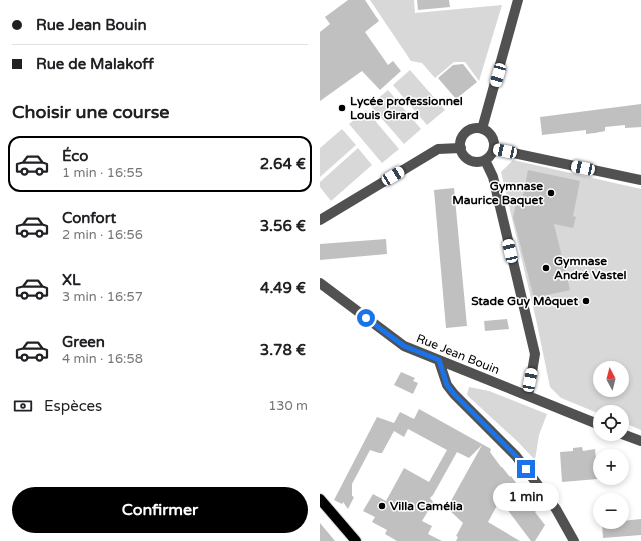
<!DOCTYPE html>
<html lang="fr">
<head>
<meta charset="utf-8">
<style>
	:root { --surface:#fff; --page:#f2f2f2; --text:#202124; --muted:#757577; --line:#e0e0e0; --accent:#000 }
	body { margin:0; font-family:"Varela Round",sans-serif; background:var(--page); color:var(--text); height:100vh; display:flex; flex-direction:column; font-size:15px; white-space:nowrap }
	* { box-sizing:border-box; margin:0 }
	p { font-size:13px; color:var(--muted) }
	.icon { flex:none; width:22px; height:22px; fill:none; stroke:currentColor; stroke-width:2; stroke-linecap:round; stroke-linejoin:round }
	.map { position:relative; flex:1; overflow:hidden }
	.sheet { display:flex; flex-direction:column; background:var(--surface); width:320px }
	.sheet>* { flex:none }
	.banner { display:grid; align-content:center; height:88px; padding:0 12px; background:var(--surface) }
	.needle { width:26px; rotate:353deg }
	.fabs { position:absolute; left:273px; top:361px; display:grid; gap:8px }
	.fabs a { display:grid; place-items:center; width:36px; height:36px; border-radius:50%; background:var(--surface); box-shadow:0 2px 6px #0003; font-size:20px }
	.end { position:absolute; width:18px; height:18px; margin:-9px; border:5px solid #1a73e8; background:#fff; box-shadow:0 0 0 2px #fff }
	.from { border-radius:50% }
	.bubble { position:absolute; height:28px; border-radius:14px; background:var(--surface); box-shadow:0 2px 6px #0003; font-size:13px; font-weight:700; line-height:28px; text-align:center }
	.car { position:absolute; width:12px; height:24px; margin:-12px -6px; border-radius:5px; box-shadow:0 0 3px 1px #0007; background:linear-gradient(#fff 24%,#345 0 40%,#fff 0 76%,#345 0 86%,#fff 0) }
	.banner b { display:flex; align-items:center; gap:14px; height:38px; font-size:15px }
	.banner b+b { border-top:1px solid var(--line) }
	.banner i { width:10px; height:10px; background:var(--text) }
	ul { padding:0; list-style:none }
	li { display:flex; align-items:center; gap:12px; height:56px; margin:0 8px 6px; padding:0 4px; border:2px solid transparent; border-radius:12px }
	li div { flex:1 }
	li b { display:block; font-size:15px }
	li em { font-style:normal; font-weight:700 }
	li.current { border-color:var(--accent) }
	li>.icon { width:36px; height:36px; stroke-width:1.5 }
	h2 { padding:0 12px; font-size:18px; line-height:48px }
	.pay { display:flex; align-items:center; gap:10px; height:44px; padding:0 12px; font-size:15px }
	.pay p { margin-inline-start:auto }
	.button { display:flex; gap:8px; margin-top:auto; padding:8px 12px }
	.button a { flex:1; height:46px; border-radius:24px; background:var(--accent); color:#fff; font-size:16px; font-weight:700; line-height:46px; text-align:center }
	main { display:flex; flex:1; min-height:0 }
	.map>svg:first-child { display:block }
	.green { fill:#d8d8d8; fill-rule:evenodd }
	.building { fill:#c0c0c0 }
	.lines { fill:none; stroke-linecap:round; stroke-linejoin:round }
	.major-casing { stroke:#dbdbdb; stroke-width:12 }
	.minor { stroke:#515151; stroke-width:10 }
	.major { stroke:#000; stroke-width:10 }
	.route { stroke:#1a73e8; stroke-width:5 }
	.poi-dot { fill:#000; stroke:#fff; stroke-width:1.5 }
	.labels { text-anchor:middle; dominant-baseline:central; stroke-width:3; stroke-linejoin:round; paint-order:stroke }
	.poi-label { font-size:12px; font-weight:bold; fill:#000; stroke:#fff; text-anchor:start }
	.street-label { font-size:12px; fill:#000; stroke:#fff }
</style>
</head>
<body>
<main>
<section class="sheet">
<div class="banner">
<b><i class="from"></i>Rue Jean Bouin</b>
<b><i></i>Rue de Malakoff</b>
</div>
<h2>Choisir une course</h2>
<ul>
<li class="current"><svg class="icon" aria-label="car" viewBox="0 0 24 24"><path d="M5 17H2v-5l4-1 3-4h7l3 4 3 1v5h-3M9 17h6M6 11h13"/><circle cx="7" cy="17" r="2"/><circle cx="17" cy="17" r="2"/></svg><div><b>Éco</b><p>1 min · 16:55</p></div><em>2.64 €</em></li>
<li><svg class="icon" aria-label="car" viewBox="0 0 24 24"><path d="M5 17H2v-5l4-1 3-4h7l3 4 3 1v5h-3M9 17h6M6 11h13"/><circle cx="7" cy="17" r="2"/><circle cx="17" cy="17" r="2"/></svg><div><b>Confort</b><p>2 min · 16:56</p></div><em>3.56 €</em></li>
<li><svg class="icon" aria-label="car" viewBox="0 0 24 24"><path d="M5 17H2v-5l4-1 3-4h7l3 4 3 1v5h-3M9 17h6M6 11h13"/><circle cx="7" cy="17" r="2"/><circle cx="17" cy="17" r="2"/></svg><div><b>XL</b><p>3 min · 16:57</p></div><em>4.49 €</em></li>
<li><svg class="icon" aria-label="car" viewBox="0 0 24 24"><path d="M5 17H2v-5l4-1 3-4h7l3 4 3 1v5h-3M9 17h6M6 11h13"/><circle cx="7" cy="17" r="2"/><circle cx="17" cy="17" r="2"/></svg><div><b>Green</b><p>4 min · 16:58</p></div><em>3.78 €</em></li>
</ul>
<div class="pay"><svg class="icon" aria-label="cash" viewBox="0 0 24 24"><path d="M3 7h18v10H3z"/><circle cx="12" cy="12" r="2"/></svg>Espèces<p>130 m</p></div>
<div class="button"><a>Confirmer</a></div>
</section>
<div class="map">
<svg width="321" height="541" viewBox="0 0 321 541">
	<rect width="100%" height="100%" fill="#fff"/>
	<!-- green -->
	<path class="green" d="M50,0H94L95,13L182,5L159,81L145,62H134L115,78L102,63L91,61Z
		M90,70L125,110L107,125L73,85Z
		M68,90L101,129L84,144L50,105Z
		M46,110L79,149L62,163L29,124Z
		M22,129L36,145L0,177V148Z
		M38,148L52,165L11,201L0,187V182Z
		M193,160L321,189V430L302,422V412H280V414L241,398L230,387L216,319L181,172ZM280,368H302V390H280Z
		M149,387L169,391L227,414L219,435L215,460L198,442L147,395Z"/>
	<!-- building -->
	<path class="building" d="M28,0H45L59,21L45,32L68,65L73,61L81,71L60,90L42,71L0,101V32L10,24L5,17Z
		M97,0H129L130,7L98,10Z
		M143,64L157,82L136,99L118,78L133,65Z
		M321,104V127L305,128V125L285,127V131L275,133L266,134V130L222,135L220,117Z
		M208,170L260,181L253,216L256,217L253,228L234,224L250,290L214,298L193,217L196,204L198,205L199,201H202Z
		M134,188L147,326L126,328L114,190Z
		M66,239L67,254L0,260V244Z
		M187,319L189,329L165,331L164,321Z
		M81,372L95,378L93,381L98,383L93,394L74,385Z
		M99,409L171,449L170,452L181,467H182L190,477L191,476L199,487L216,511L215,512L225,525L215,541H211L180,500L168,522L200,541H136L138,537L136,536L143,523L127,508L162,445L149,458L137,452L113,495L110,498L114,503L111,506L102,521L112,526L108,534L122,541H77L65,534L67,530L52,522L55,517L43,511L53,494L66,501L84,468L109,482L127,450L88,429L84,437L74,431L62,453H59L50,450L32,484V496L34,497L28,509L23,502L22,504L14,500L57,417L74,423L80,412L94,419Z
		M262,447L263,451L275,449L278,479L242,482L240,452L253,451V448Z
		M321,519V535L283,538L282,523L302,522V521Z
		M0,523L15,541H0Z"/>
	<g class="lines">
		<!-- major casing -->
		<g class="major-casing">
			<path id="major" d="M0,499L36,541"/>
		</g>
		<!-- minor -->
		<path class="minor" d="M140 145a17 17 0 1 1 34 0a17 17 0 1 1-34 0Z
			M162,129L198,0
			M174,149L321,180
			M165,160L173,177L215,354L208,396
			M0,220L118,149L141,148
			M0,283L84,346L280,425
			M119,361L127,385L134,394L196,456L236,509L254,541
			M302,434L321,441"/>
		<!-- major -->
		<use href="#major" class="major"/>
	</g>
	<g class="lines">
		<!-- route -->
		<path class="route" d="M46,318L84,346L119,360L127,385L134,394L196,456L206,469"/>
	</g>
	<!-- markers -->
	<g class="poi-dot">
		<circle cx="22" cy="108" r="4"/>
		<circle cx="231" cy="193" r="4"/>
		<circle cx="226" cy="268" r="4"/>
		<circle cx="266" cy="301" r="4"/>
		<circle cx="62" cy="506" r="4"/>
	</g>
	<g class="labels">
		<!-- poi labels -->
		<g class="poi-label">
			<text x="30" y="101">Lycée professionnel<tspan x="30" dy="14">Louis Girard</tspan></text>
			<text x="223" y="186" text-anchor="end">Gymnase<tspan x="223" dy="14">Maurice Baquet</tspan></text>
			<text x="234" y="261">Gymnase<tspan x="234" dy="14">André Vastel</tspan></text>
			<text x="258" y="301" text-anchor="end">Stade Guy Môquet</text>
			<text x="70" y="506">Villa Camélia</text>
		</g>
		<!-- street labels -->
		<g class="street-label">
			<text transform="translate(138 354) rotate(22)">Rue Jean Bouin</text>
		</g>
	</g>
</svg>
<div class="fabs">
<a><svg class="needle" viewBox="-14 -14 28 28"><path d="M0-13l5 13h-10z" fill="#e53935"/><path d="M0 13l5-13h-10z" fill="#757577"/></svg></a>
<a><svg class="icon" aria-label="locate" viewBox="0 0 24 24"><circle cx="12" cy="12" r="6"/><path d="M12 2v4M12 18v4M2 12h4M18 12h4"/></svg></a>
<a>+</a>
<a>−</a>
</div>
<i class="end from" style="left:46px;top:318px"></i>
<i class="end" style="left:206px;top:469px"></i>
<div class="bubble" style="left:173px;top:483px;width:66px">1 min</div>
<i class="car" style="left:178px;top:75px;rotate:196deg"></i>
<i class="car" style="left:185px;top:151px;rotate:282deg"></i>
<i class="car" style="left:263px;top:168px;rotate:282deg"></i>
<i class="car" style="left:73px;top:176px;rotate:59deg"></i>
<i class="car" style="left:190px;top:251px;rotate:347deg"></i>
<i class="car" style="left:210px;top:380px;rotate:11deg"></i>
</div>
</main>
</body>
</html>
